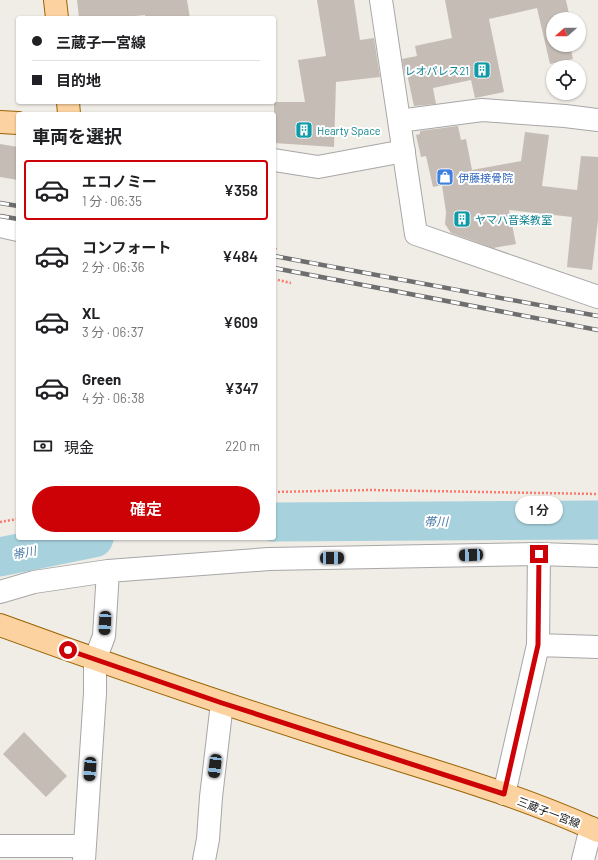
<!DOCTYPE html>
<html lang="ja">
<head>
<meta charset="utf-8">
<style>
	:root { --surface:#fff; --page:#f6f6f6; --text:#202124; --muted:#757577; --line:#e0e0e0; --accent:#cd0206 }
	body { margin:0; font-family:Barlow,"Noto Sans JP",sans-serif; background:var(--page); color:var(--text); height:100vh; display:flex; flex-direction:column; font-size:15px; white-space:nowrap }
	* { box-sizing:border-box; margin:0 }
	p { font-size:13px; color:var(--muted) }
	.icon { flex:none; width:22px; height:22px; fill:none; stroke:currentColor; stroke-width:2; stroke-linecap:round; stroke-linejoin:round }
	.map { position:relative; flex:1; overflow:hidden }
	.panel { position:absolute; left:16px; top:112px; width:260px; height:428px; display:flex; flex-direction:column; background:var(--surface); border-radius:4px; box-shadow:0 1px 3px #0004 }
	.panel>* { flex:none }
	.hud { position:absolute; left:16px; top:16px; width:260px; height:88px; border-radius:4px; box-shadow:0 1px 3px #0004; display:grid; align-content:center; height:88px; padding:0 16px; background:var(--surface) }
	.needle { width:26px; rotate:249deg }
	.fabs { position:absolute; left:546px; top:12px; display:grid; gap:8px }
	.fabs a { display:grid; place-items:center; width:40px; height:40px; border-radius:50%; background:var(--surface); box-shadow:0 1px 3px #0004; font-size:20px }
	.end { position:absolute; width:18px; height:18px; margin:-9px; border:5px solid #cd0206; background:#fff; box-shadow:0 0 0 2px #fff }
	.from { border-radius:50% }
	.bubble { position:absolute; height:28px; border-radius:14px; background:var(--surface); box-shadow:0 1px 3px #0004; font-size:13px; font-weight:600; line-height:28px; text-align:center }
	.car { position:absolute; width:12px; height:24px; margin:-12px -6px; border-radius:5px; box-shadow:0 0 3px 1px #0007; background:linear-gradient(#222 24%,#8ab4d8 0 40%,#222 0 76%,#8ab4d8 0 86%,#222 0) }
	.hud b { display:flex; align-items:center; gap:14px; height:38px; font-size:15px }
	.hud b+b { border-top:1px solid var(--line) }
	.hud i { width:10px; height:10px; background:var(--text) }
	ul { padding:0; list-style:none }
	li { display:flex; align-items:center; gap:12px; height:60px; margin:0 8px 6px; padding:0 8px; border:2px solid transparent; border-radius:4px }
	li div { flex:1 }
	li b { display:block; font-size:15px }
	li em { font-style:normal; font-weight:600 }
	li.current { border-color:var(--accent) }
	li>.icon { width:36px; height:36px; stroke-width:1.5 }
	h2 { padding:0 16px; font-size:18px; line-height:48px }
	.pay { display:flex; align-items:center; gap:10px; height:44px; padding:0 16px; font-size:15px }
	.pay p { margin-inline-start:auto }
	.primary-button { display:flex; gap:8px; margin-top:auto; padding:8px 16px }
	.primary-button a { flex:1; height:46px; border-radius:24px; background:var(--accent); color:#fff; font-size:16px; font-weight:600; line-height:46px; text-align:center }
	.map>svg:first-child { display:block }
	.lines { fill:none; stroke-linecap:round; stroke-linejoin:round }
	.river { stroke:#a7d2dd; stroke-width:39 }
	.building { fill:#c5bcb5 }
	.minor-casing { stroke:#a7a7a7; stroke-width:24 }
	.major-casing { stroke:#9a6402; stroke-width:24 }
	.path { stroke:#f87a6f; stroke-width:2.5; stroke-dasharray:2 2; stroke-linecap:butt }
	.minor { stroke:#fff; stroke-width:22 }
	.major { stroke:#fbd2a0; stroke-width:22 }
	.rail-casing { stroke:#6e6e6e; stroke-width:4.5 }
	.rail { stroke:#fff; stroke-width:3; stroke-dasharray:9; stroke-linecap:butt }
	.route { stroke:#cd0206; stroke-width:5 }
	.labels { text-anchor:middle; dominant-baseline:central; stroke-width:4; stroke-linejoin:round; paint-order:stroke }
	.culture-label { font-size:11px; fill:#0d838f; stroke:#fff; text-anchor:start }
	.shop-label { font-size:11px; fill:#366cbe; stroke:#fff; text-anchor:start }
	.street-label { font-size:11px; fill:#202020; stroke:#fff }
	.water-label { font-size:12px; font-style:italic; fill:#497aa7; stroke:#fff }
</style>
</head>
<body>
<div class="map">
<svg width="598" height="860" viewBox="0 0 598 860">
	<rect width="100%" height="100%" fill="#f0ece6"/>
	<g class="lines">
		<!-- river -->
		<path class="river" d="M274,522L598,520
			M0,557L94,538"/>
	</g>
	<!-- building -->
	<path class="building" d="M77,0H187L190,18H146L145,15L112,18H79Z
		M317,0H354L360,40L374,38L380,77L336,82L334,147L274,143V102H305L298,60L326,56Z
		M445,0H566L570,19H553V45H570L573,59L550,64L537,8L489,19L504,92L475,98L471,80L433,88L436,104L414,106L407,74L405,75L402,59L417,56L415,46L452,38Z
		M458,126L461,140L466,139L472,170L521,161L525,132L549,135L542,186L577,190L581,156L598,157V220L592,270L567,267L572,217L509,210L516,244L493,248L451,233L445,224L446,212L442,185L433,187L426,156L421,157L416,135L420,134V131Z
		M0,144L18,147V180L0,177Z
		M24,732L67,776L46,797L3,754Z"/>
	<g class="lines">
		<!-- minor casing -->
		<g class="minor-casing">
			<path id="minor" d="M381,0L416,234L598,297
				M399,121L482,110L565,116L598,120
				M274,160L318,167L404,151
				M0,226L18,230
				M0,592L34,582L108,571L269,559L539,554L598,556
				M538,645L598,647
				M504,794L538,645L539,554
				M0,846H85
				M84,860L95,693V660L104,636L108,571
				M204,860L208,839L211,797L222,703
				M583,860L591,828"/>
		</g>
		<!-- major casing -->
		<g class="major-casing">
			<path id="major" d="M55,0L57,18
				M68,102L69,114
				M0,122L18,123
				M0,625C115,667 230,706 346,743C430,770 517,794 598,831"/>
		</g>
		<!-- path -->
		<path class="path" d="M274,245L276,246L274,255
			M274,279L291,283
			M274,492L370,490L598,494
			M0,522L18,519"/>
		<!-- minor -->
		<use href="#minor" class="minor"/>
		<!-- major -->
		<use href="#major" class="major"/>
		<!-- rail casing -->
		<g class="rail-casing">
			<path id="rail" d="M0,203L18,206
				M0,216L18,219
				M274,256L598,316
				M274,268L598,330"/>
		</g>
		<!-- rail -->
		<use href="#rail" class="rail"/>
	</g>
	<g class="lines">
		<!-- route -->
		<path class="route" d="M68,650L222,703L504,794L538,645L539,554"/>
	</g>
	<!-- icons -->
	<defs>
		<g id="building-square" transform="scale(0.9)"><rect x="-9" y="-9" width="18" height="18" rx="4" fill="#0f9aa8" stroke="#fff"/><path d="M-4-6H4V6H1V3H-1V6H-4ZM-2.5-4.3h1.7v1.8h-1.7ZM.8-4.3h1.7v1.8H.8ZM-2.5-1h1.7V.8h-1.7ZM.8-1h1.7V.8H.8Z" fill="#fff"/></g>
		<g id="shop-square" transform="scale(0.9)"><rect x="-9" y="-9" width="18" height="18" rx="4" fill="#3f7fe0" stroke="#fff"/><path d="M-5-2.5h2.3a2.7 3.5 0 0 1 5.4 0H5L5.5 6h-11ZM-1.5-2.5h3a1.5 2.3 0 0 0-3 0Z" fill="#fff"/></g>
	</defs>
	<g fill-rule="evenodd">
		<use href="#building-square" x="482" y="70"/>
		<use href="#building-square" x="304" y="130"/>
		<use href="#shop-square" x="445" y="177"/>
		<use href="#building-square" x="462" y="219"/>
	</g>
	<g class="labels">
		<!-- culture labels -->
		<g class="culture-label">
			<text x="469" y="70" text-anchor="end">レオパレス21</text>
			<text x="317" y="130">Hearty Space</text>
			<text x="475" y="219">ヤマハ音楽教室</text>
		</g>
		<!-- shop labels -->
		<g class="shop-label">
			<text x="458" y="177">伊藤接骨院</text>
		</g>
		<!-- street labels -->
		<g class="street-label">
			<text transform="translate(549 812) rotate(21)">三蔵子一宮線</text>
		</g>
		<!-- water labels -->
		<g class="water-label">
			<text x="436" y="521">帯川</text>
			<text transform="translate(24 552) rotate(-11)">帯川</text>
		</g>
	</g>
</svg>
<div class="fabs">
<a><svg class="needle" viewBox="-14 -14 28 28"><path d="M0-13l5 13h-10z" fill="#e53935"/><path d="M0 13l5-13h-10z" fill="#757577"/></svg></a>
<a><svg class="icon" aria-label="locate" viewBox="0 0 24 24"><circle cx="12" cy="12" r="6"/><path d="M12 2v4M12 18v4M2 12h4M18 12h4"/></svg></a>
</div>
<i class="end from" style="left:68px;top:650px"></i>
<i class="end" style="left:539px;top:554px"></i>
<div class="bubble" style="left:515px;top:496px;width:48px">1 分</div>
<i class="car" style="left:471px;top:555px;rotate:268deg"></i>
<i class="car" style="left:332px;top:558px;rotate:89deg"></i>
<i class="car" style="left:105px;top:623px;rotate:183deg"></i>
<i class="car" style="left:215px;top:766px;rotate:187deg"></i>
<i class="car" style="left:90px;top:769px;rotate:184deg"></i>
<div class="hud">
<b><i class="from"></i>三蔵子一宮線</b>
<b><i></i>目的地</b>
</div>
<section class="panel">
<h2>車両を選択</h2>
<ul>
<li class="current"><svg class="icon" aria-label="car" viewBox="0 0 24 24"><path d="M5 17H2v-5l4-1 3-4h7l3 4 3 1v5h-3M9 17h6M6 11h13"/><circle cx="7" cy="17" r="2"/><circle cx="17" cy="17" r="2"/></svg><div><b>エコノミー</b><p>1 分 · 06:35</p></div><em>¥358</em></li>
<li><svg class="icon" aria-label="car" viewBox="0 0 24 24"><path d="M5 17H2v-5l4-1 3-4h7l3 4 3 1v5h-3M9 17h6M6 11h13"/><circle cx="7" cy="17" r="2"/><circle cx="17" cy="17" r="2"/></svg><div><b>コンフォート</b><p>2 分 · 06:36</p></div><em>¥484</em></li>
<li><svg class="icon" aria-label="car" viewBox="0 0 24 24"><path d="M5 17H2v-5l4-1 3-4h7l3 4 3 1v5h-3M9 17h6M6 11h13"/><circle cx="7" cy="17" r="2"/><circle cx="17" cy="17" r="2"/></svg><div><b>XL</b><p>3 分 · 06:37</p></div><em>¥609</em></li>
<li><svg class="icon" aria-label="car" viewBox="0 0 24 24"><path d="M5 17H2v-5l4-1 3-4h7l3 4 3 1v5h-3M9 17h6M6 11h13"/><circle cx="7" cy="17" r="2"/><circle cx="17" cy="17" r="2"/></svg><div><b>Green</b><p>4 分 · 06:38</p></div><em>¥347</em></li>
</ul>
<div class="pay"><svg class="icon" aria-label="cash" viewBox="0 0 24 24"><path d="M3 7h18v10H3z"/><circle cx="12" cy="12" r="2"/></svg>現金<p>220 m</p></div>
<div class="primary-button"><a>確定</a></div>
</section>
</div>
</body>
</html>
